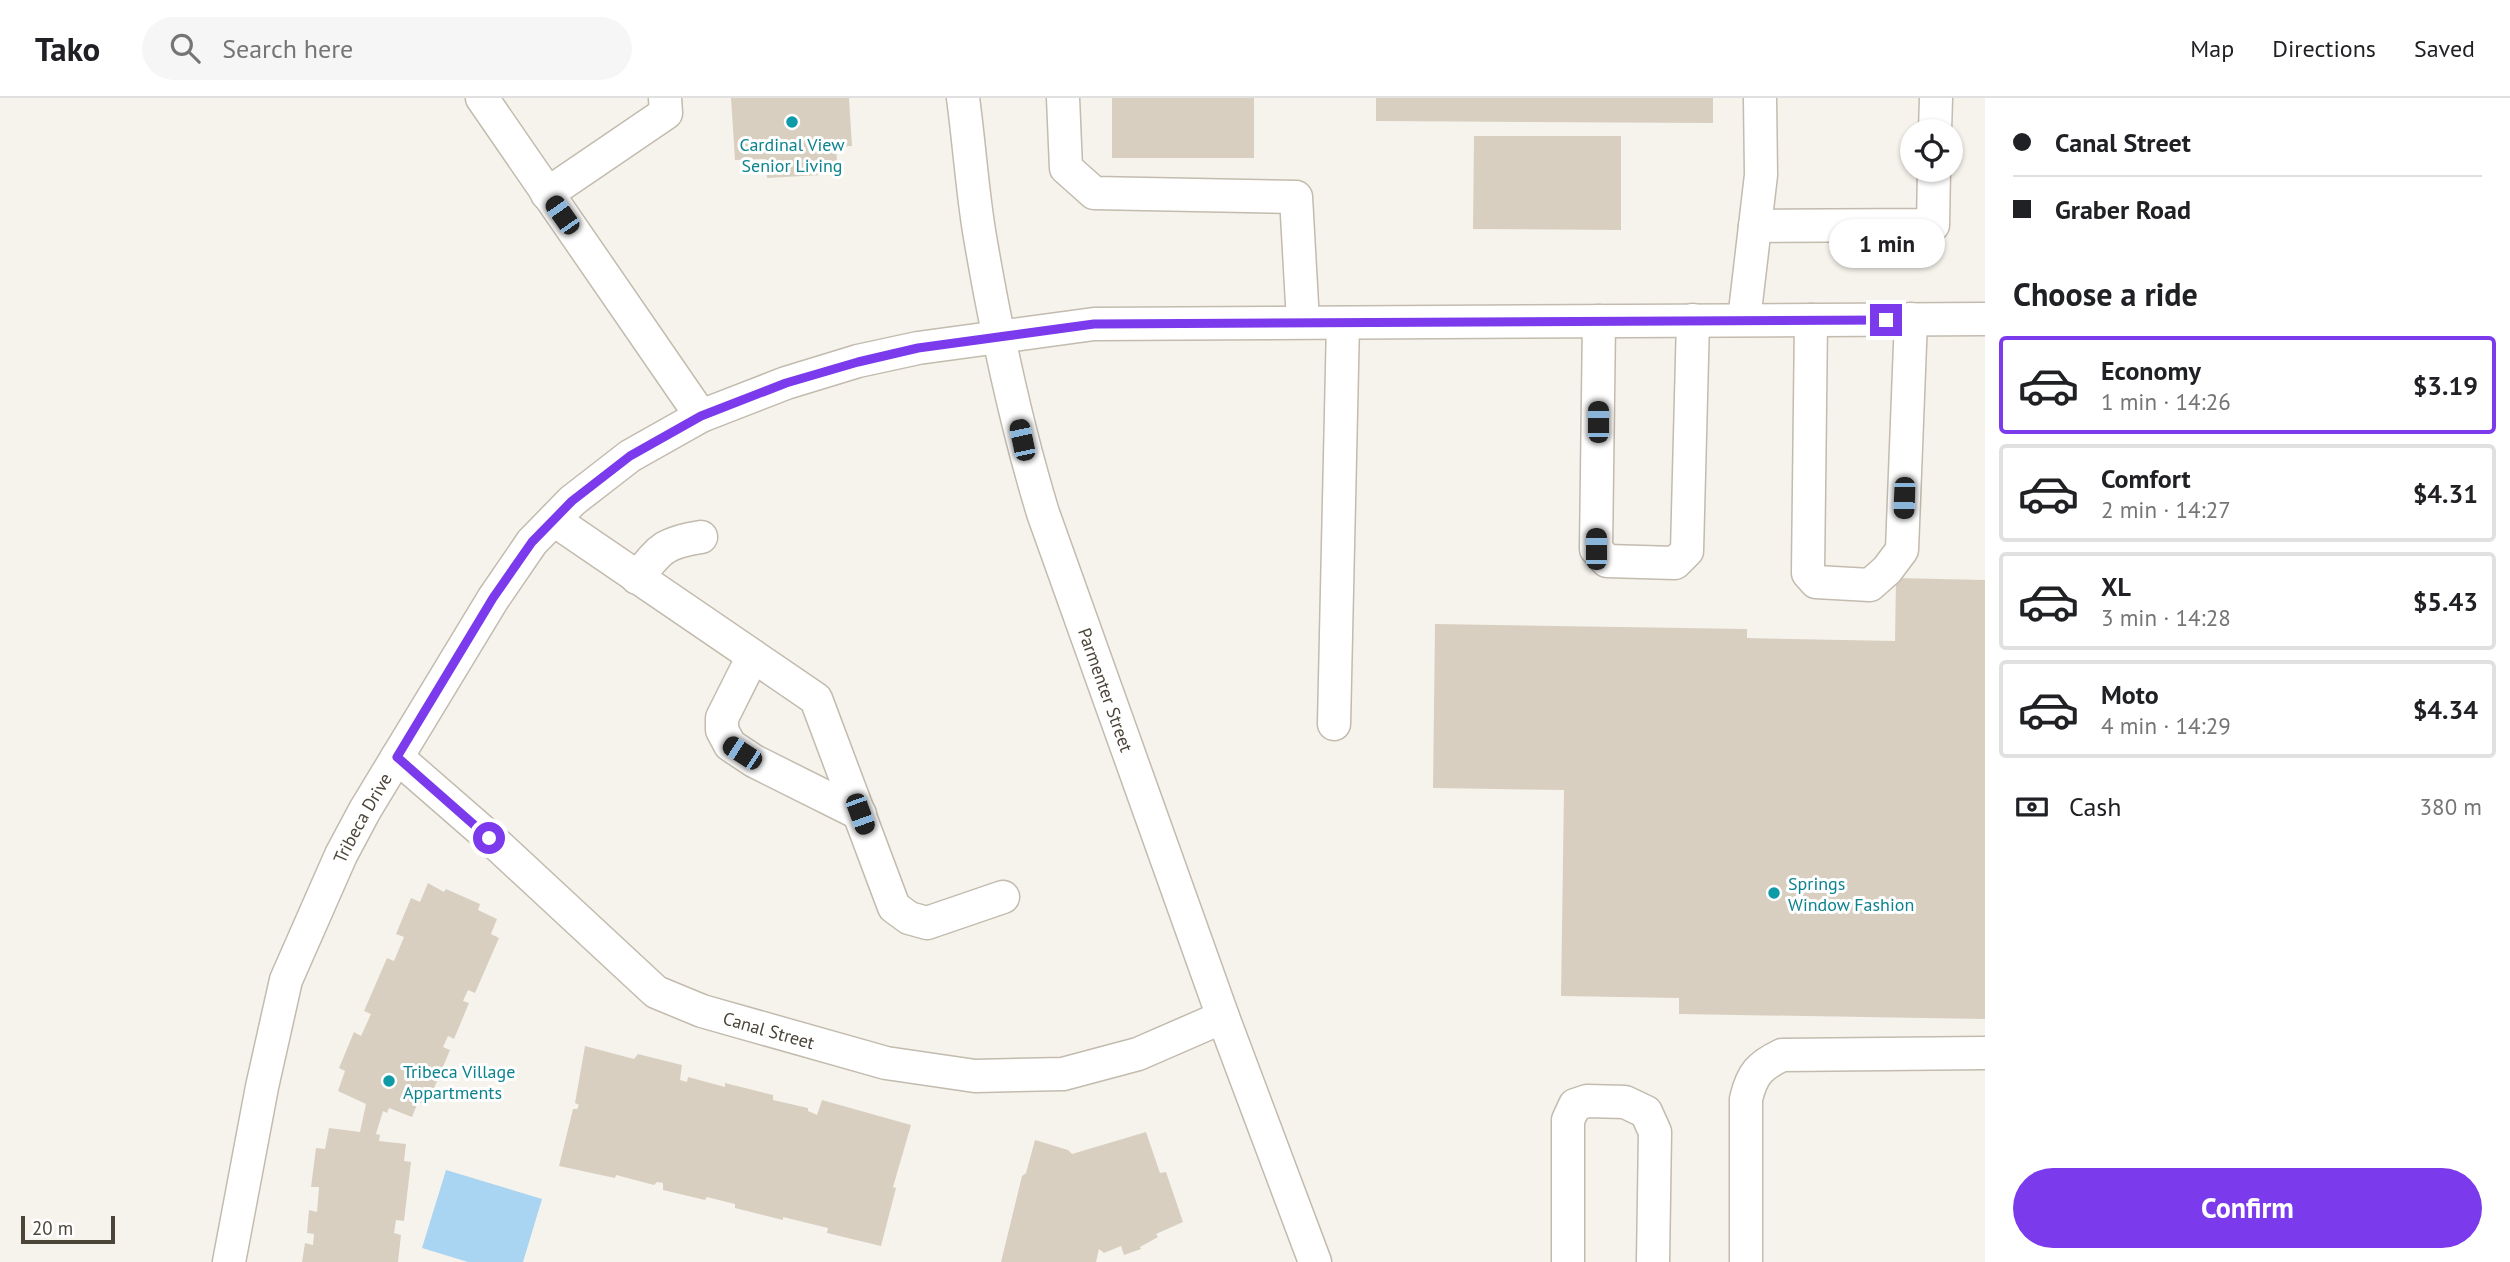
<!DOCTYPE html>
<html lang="en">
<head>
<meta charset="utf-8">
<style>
	:root { --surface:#fff; --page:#f6f6f6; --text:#202124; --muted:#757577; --line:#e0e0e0; --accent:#7c3aed }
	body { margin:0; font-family:"PT Sans",sans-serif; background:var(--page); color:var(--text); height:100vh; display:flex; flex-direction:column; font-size:26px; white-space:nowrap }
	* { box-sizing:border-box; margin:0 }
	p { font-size:23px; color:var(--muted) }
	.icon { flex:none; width:38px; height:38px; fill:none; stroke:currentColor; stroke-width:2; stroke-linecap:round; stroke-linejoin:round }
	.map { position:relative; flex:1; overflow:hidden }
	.details { display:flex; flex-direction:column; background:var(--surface); width:525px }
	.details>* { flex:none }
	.guide { display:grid; align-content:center; height:154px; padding:0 28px; background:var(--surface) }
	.tools { position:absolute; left:1900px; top:21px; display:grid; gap:14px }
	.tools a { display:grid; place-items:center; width:63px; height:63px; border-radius:50%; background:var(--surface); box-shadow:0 2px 5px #0004; font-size:35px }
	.scale { position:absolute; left:21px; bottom:18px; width:94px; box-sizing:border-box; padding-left:7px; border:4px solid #4b4439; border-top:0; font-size:19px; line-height:24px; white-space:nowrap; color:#4b4439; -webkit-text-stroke:5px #fff; paint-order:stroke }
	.end { position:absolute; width:32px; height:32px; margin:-16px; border:9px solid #7c3aed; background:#fff; box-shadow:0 0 0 4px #fff }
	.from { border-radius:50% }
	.bubble { position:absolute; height:49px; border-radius:24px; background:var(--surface); box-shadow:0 2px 5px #0004; font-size:23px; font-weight:700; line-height:49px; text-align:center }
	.car { position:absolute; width:21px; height:42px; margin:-21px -10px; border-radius:9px; box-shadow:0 0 5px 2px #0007; background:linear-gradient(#222 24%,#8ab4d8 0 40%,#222 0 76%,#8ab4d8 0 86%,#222 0) }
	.guide b { display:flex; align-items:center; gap:24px; height:66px; font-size:26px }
	.guide b+b { border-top:2px solid var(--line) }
	.guide i { width:18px; height:18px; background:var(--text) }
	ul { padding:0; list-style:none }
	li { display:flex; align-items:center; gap:21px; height:98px; margin:0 14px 10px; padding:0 14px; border:4px solid var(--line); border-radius:7px }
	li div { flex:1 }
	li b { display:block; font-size:26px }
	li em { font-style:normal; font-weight:700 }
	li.selected { border-color:var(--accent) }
	li>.icon { width:63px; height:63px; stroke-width:1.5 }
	h2 { padding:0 28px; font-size:32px; line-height:84px }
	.pay { display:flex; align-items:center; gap:18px; height:77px; padding:0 28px; font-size:26px }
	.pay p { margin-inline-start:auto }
	.action { display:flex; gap:14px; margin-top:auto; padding:14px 28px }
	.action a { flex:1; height:80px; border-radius:42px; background:var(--accent); color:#fff; font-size:28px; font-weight:700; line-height:80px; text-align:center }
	header { display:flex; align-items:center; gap:42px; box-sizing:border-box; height:98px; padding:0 35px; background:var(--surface); border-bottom:2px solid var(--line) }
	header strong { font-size:33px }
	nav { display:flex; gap:38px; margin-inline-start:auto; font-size:24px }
	.search { width:490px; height:63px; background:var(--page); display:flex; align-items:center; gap:18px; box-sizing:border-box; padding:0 24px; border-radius:38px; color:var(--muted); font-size:26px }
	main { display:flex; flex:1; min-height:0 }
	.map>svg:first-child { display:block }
	.water { fill:#a9d4f2 }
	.building { fill:#d8cfc1 }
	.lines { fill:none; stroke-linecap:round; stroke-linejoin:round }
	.minor-casing { stroke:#c2bbae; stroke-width:35 }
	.minor { stroke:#fff; stroke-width:32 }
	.route { stroke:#7c3aed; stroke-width:9 }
	.culture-dot { fill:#0f9aa8; stroke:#fff; stroke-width:2.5 }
	.labels { text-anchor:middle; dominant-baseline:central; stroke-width:6; stroke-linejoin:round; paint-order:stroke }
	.culture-label { font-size:18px; fill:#0d838f; stroke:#fff; text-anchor:start }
	.street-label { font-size:18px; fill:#4b4439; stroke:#fff }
</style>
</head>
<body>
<header>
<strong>Tako</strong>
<div class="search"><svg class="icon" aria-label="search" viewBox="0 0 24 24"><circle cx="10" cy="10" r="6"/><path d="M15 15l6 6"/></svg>Search here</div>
<nav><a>Map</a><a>Directions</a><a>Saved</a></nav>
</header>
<main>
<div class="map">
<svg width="1985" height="1164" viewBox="0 0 1985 1164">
	<rect width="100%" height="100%" fill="#f6f3ec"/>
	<!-- water -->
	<path class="water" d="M446,1072L542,1101L523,1164H468L422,1150Z"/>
	<!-- building -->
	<path class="building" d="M731,0H849L852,48L836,49L838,76L767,80L766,61L735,62Z
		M1112,0H1254V60H1112Z
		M1376,0H1713V25L1376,23Z
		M1474,38H1621V132L1473,131Z
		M1896,480L1985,482V921L1679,916V900L1561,898L1564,692L1433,690L1435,526L1747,531V540L1895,543Z
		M428,785L444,794L446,791L480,806L478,812L497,821L491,836L499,840L475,895L468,892L463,903L469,905L454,941L448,938L443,949L450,952L427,1007L418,1004L412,1019L389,1010L387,1015L383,1013L376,1036L380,1037L379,1043L406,1046L404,1063L411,1064L404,1123L396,1122L394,1135L401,1137L398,1164H302L305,1145L313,1147L314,1136L307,1135L309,1112L317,1114L319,1089H311L316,1050L325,1051L329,1030L360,1034L366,1006L338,993L345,973L339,970L354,934L361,938L371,916L364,913L387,860L394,863L404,839L396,836L411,800L420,804Z
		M585,948L634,961L638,956L682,967L680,982L687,984L688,979L725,989V985L773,997V1002L808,1010V1013L817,1017L822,1002L911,1027L893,1089L896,1090L881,1148L827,1135L828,1130L783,1119V1122L735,1110V1106L707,1099L705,1102L663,1092V1085L657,1084L654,1087L616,1077L615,1080L559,1068L573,1011H577L579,1007L575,1005Z
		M1146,1034L1160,1075L1166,1074L1183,1124L1156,1136L1158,1139L1140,1149L1141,1151L1124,1157L1121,1148L1104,1155L1099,1151L1096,1164H1001L1022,1078L1026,1075L1035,1042L1068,1052L1072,1056Z"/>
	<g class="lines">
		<!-- minor casing -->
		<g class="minor-casing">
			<g id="minor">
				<path d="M482,0L701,318"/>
				<path id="s1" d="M963,0C969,44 972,89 979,133C995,228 1015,323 1043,415L1223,919L1315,1164"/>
				<path d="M1063,0L1066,70L1094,95L1296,99L1303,224"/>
				<path d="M1935,33L1936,0"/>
				<path d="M547,96L666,15L665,0"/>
				<path d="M1755,128L1933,127L1934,72"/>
				<path d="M1744,222L1761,77L1760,0"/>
				<path d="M1811,222L1808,475L1816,484L1870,487L1887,472L1902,452L1911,221"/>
				<path d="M1599,223L1596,451L1607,463L1675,465L1687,453L1693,222"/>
				<path d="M554,422L816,601L894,809L909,820L927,825L1003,799"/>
				<path d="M637,480C660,451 663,445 701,439"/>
				<path d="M753,558L722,620V632L730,647L754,663L860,716"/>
				<path d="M1334,626L1343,225"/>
				<path id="s2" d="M397,659L490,740L656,894L702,913L886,965L975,978L1063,976L1138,956L1223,919"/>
				<path id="s3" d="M229,1164L262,989L286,882L341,757L365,712L493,501L532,444L572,403L630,358L701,318L786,285L858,263L918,250L1094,226L1985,221"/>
				<path d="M1568,1164V1022L1575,1007L1587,1003L1625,1004L1646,1014L1655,1034L1653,1164"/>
				<path d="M1746,1164V1001C1752,976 1759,968 1782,957L1985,955"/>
			</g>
		</g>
		<!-- minor -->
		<use href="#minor" class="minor"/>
	</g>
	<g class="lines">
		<!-- route -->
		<path class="route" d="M489,740L397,659L493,500L532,444L572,403L630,358L701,318L786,285L858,264L918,250L1094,226L1886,222"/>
	</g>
	<!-- markers -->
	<g class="culture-dot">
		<circle cx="792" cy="24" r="7"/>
		<circle cx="1774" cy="795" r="7"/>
		<circle cx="389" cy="983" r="7"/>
	</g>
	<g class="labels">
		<!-- culture labels -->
		<g class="culture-label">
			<text x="792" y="46" text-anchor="middle">Cardinal View<tspan x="792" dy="21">Senior Living</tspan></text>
			<text x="1788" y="785">Springs<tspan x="1788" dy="21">Window Fashion</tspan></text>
			<text x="403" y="973">Tribeca Village<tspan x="403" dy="21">Appartments</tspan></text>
		</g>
		<!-- street labels -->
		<g class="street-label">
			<text stroke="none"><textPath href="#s1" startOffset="611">Parmenter Street</textPath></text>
			<text stroke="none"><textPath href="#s3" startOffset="467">Tribeca Drive</textPath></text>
			<text stroke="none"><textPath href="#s2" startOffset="469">Canal Street</textPath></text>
		</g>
	</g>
</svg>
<div class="tools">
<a><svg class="icon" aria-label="locate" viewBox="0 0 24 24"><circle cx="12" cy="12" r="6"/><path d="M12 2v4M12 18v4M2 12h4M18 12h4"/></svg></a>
</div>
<div class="scale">20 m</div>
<i class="end from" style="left:489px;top:740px"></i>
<i class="end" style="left:1886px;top:222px"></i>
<div class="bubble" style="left:1829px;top:121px;width:116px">1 min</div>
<i class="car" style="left:562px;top:117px;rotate:325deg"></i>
<i class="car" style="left:1598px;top:324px;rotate:0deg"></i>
<i class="car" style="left:1022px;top:342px;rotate:348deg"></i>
<i class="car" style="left:1904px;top:400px;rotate:182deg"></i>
<i class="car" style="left:1596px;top:451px;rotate:0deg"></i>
<i class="car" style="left:742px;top:655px;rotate:303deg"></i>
<i class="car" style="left:860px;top:716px;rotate:160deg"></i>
</div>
<section class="details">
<div class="guide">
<b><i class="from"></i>Canal Street</b>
<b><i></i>Graber Road</b>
</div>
<h2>Choose a ride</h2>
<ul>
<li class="selected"><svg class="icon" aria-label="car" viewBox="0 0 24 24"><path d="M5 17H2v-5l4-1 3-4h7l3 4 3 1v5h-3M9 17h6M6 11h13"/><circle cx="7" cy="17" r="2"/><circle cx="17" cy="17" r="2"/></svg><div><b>Economy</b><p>1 min · 14:26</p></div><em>$3.19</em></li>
<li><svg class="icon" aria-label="car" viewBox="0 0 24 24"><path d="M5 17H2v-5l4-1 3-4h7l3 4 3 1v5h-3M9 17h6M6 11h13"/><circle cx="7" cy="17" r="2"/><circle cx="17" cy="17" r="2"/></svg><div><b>Comfort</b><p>2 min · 14:27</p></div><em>$4.31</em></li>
<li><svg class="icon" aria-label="car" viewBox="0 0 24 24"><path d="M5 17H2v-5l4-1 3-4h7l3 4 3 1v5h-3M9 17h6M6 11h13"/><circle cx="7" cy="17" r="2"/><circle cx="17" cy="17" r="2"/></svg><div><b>XL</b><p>3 min · 14:28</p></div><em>$5.43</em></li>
<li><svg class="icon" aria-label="car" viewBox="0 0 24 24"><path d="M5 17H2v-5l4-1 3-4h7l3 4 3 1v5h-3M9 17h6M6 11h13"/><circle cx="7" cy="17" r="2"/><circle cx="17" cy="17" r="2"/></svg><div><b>Moto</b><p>4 min · 14:29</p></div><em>$4.34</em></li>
</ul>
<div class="pay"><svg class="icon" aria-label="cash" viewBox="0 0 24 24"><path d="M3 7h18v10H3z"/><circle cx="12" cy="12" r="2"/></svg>Cash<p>380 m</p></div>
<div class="action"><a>Confirm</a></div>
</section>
</main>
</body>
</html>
